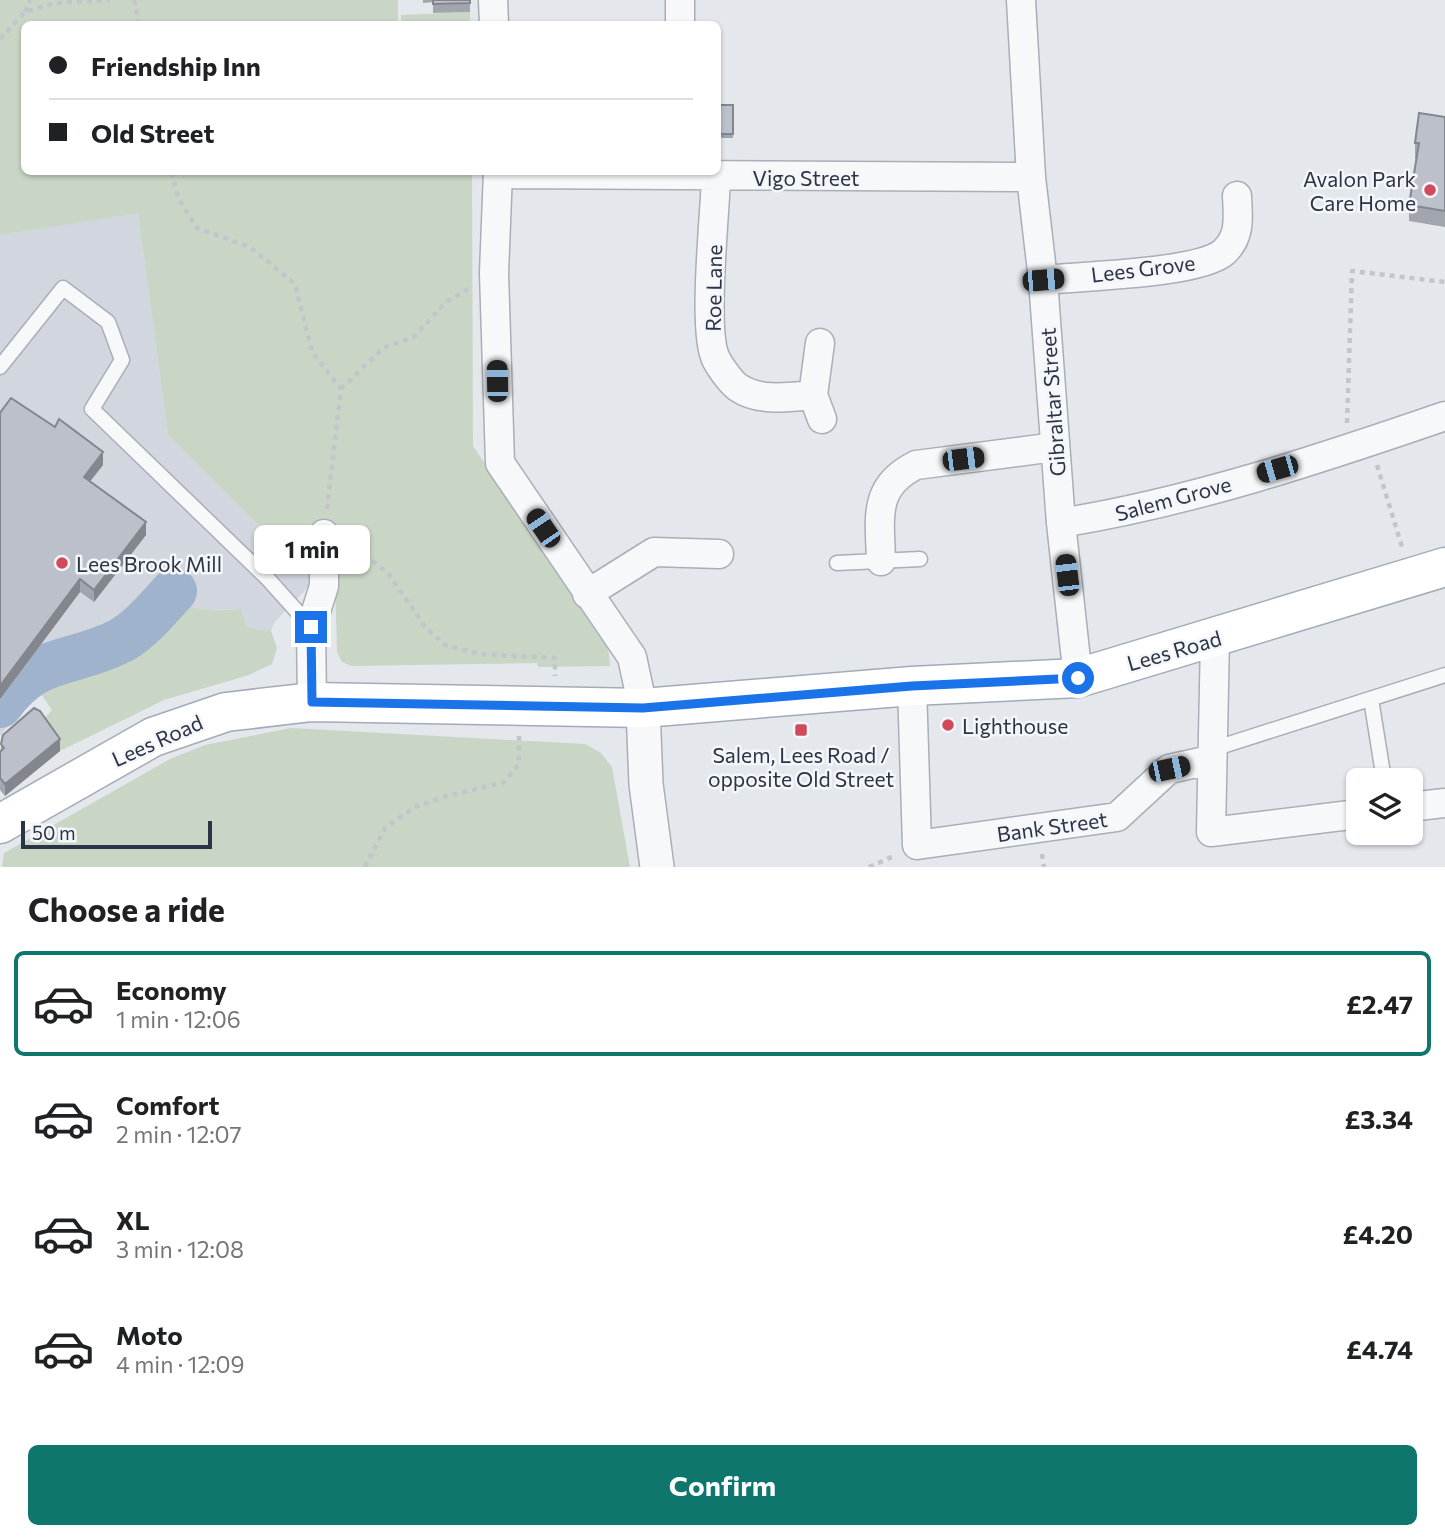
<!DOCTYPE html>
<html lang="en">
<head>
<meta charset="utf-8">
<style>
	:root { --surface:#fff; --page:#f2f2f2; --text:#202124; --muted:#757577; --line:#e0e0e0; --accent:#0f766e }
	body { margin:0; font-family:Commissioner,sans-serif; background:var(--page); color:var(--text); height:100vh; display:flex; flex-direction:column; font-size:26px; white-space:nowrap }
	* { box-sizing:border-box; margin:0 }
	p { font-size:23px; color:var(--muted) }
	.icon { flex:none; width:38px; height:38px; fill:none; stroke:currentColor; stroke-width:2; stroke-linecap:round; stroke-linejoin:round }
	.map { position:relative; height:867px; overflow:hidden }
	.details { display:flex; flex-direction:column; background:var(--surface); flex:1 }
	.details>* { flex:none }
	.hud { position:absolute; left:21px; top:21px; width:700px; height:154px; border-radius:10px; box-shadow:0 2px 5px #0004; display:grid; align-content:center; height:154px; padding:0 28px; background:var(--surface) }
	.fabs { position:absolute; left:1346px; top:768px; display:grid; gap:14px }
	.fabs a { display:grid; place-items:center; width:77px; height:77px; border-radius:10px; background:var(--surface); box-shadow:0 2px 5px #0004; font-size:35px }
	.scale { position:absolute; left:21px; bottom:18px; width:191px; box-sizing:border-box; padding-left:7px; border:4px solid #2b3445; border-top:0; font-size:19px; line-height:24px; white-space:nowrap; color:#2b3445; -webkit-text-stroke:5px #f4f6f9; paint-order:stroke }
	.end { position:absolute; width:32px; height:32px; margin:-16px; border:9px solid #1a73e8; background:#fff; box-shadow:0 0 0 4px #fff }
	.from { border-radius:50% }
	.bubble { position:absolute; height:49px; border-radius:10px; background:var(--surface); box-shadow:0 2px 5px #0004; font-size:23px; font-weight:700; line-height:49px; text-align:center }
	.car { position:absolute; width:21px; height:42px; margin:-21px -10px; border-radius:9px; box-shadow:0 0 5px 2px #0007; background:linear-gradient(#222 24%,#8ab4d8 0 40%,#222 0 76%,#8ab4d8 0 86%,#222 0) }
	.hud b { display:flex; align-items:center; gap:24px; height:66px; font-size:26px }
	.hud b+b { border-top:2px solid var(--line) }
	.hud i { width:18px; height:18px; background:var(--text) }
	ul { padding:0; list-style:none }
	li { display:flex; align-items:center; gap:21px; height:105px; margin:0 14px 10px; padding:0 14px; border:4px solid transparent; border-radius:10px }
	li div { flex:1 }
	li b { display:block; font-size:26px }
	li em { font-style:normal; font-weight:700 }
	li.current { border-color:var(--accent) }
	li>.icon { width:63px; height:63px; stroke-width:1.5 }
	h2 { padding:0 28px; font-size:32px; line-height:84px }
	.primary-button { display:flex; gap:14px; margin-top:auto; padding:14px 28px }
	.primary-button a { flex:1; height:80px; border-radius:10px; background:var(--accent); color:#fff; font-size:28px; font-weight:700; line-height:80px; text-align:center }
	.map>svg:first-child { display:block }
	.built { fill:#d2d6de }
	.green { fill:#c9d6c5 }
	.lines { fill:none; stroke-linecap:round; stroke-linejoin:round }
	.river { stroke:#9fb4cc; stroke-width:46 }
	.service-casing { stroke:#a9aeb7; stroke-width:17 }
	.minor-casing { stroke:#a9aeb7; stroke-width:31 }
	.tertiary-casing { stroke:#a9aeb7; stroke-width:36 }
	.primary-casing { stroke:#a3abb8; stroke-width:41 }
	.path { stroke:#c2c5cb; stroke-width:4.5; stroke-dasharray:5 5; stroke-linecap:butt }
	.service { stroke:#f7f8fa; stroke-width:14 }
	.minor { stroke:#f7f8fa; stroke-width:28 }
	.tertiary { stroke:#f7f8fa; stroke-width:33 }
	.primary { stroke:#fff; stroke-width:38 }
	.wall { fill:#a1a5ae }
	.shaded-wall { fill:#83868d }
	.building { fill:#bbc0ca; stroke:#83868d; stroke-width:2 }
	.route { stroke:#1a73e8; stroke-width:9 }
	.poi-dot { fill:#d1495b; stroke:#f4f6f9; stroke-width:2.5 }
	.labels { text-anchor:middle; dominant-baseline:central; stroke-width:5; stroke-linejoin:round; paint-order:stroke }
	.street-label { font-size:21px; fill:#2b3445; stroke:#f4f6f9 }
	.poi-label { font-size:21px; fill:#2b3445; stroke:#f4f6f9; text-anchor:start }
</style>
</head>
<body>
<div class="map">
<svg width="1445" height="867" viewBox="0 0 1445 867">
	<rect width="100%" height="100%" fill="#e4e7ec"/>
	<!-- built -->
	<path class="built" d="M138,212L168,435L314,581L274,623L271,631L247,627L241,609L209,610L193,608L181,602L153,629L132,644L36,686L0,737V235Z"/>
	<!-- green -->
	<path class="green" d="M0,0H398V24H24V172H472L473,446L608,647L610,666L538,667L537,663L352,666L342,662L337,652L335,579L314,581L168,435L138,213L0,235Z
		M470,12V24H401V15Z
		M181,602C200,613 220,610 241,609L247,627L271,631L277,648L272,664L249,675L164,700L60,751L40,723L52,710L36,686C67,658 95,661 131,644C151,635 166,617 181,602Z
		M291,728L585,744L601,753L612,767L630,867H2L4,853L170,759L205,745Z"/>
	<g class="lines">
		<!-- river -->
		<path class="river" d="M0,705C37,653 73,666 122,640C142,628 158,608 174,591"/>
		<!-- service casing -->
		<g class="service-casing">
			<path id="service" d="M0,367L63,288L108,322L122,360L92,409L268,579L311,627
				M837,563L920,559
				M1371,699L1384,780
				M1210,750L1445,675"/>
		</g>
		<!-- minor casing -->
		<g class="minor-casing">
			<path id="minor" d="M493,0L494,24
				M680,0V24
				M1021,0L1031,177L1043,280L1061,523L1078,678
				M498,172L494,273L500,463L632,657L643,708
				M498,174L1031,177
				M716,177C715,214 702,332 716,359C720,367 732,384 739,388C760,402 790,397 813,395L820,343
				M1043,280C1080,276 1199,274 1224,252C1241,236 1238,217 1237,196
				M813,395L822,419
				M1061,523C1191,502 1320,459 1445,416
				M881,561C880,518 872,487 916,465L1055,447
				M587,594L654,552L719,554
				M1215,638L1211,832L1358,814
				M912,686L917,845L1117,817L1169,769L1210,760
				M312,702L311,627L324,586V534
				M1410,807L1445,803"/>
		</g>
		<!-- tertiary casing -->
		<g class="tertiary-casing">
			<path id="tertiary" d="M643,708L646,784L657,867"/>
		</g>
		<!-- primary casing -->
		<g class="primary-casing">
			<path id="primary" d="M0,824L153,737L226,712L312,702L643,708L912,686L1078,678L1445,567"/>
		</g>
		<!-- path -->
		<path class="path" d="M134,0L139,24
			M25,12L30,0
			M0,39L25,12L55,3L110,0
			M172,172L178,198L197,228L250,247L295,284L312,352L341,389L327,509
			M341,389L383,348L414,337L446,302L470,288
			M1347,423L1352,271L1445,282
			M1377,465L1402,547
			M349,542L388,573L425,627L445,645L479,654L555,658V676
			M1042,854L1044,867
			M365,867L385,828L415,807L450,795L503,783L519,764V736
			M869,867L894,856"/>
		<!-- service -->
		<use href="#service" class="service"/>
		<!-- minor -->
		<use href="#minor" class="minor"/>
		<!-- tertiary -->
		<use href="#tertiary" class="tertiary"/>
		<!-- primary -->
		<use href="#primary" class="primary"/>
	</g>
	<!-- wall -->
	<path class="wall" d="M423,0H470V12L433,13V2L423,3Z
		M718,105H733V138H718Z
		M1445,117V227L1409,221V205L1417,159H1415V143Z
		M0,413L55,427L103,465L90,481L146,535L94,602L80,592L0,699Z
		M1,744L60,751L5,796L0,790Z"/>
	<!-- shaded-wall -->
	<path class="shaded-wall" d="M103,452V465L84,489V477Z
		M146,522V535L94,602V590Z
		M80,579V592L0,699V686Z
		M60,739V751L5,796V784Z"/>
	<!-- building -->
	<path class="building" d="M433,0H470V3L433,4Z
		M718,105H733V134H718Z
		M1419,113L1445,117V211L1409,205L1419,143H1415Z
		M11,398L55,427L59,419L103,452L84,477L146,522L94,590L80,579L0,686V413Z
		M34,708L40,711L60,739L5,784L0,778V752L4,748L1,744L3,735Z"/>
	<g class="lines">
		<!-- route -->
		<path class="route" d="M311,627L312,702L643,708L912,686L1078,678"/>
	</g>
	<!-- markers -->
	<g class="poi-dot">
		<circle cx="1430" cy="190" r="7"/>
		<circle cx="62" cy="563" r="7"/>
		<circle cx="948" cy="725" r="7"/>
		<rect x="794" y="723" width="14" height="14" rx="3.5"/>
	</g>
	<g class="labels">
		<!-- street labels -->
		<g class="street-label">
			<text x="806" y="177">Vigo Street</text>
			<text transform="translate(1143 268) rotate(-7)">Lees Grove</text>
			<text transform="translate(713 288) rotate(-89)">Roe Lane</text>
			<text transform="translate(1052 402) rotate(-94)">Gibraltar Street</text>
			<text transform="translate(1173 498) rotate(-15)">Salem Grove</text>
			<text transform="translate(1174 650) rotate(-16)">Lees Road</text>
			<text transform="translate(157 740) rotate(-24)">Lees Road</text>
			<text transform="translate(1052 826) rotate(-8)">Bank Street</text>
		</g>
		<!-- poi labels -->
		<g class="poi-label">
			<text x="1416" y="178" text-anchor="end">Avalon Park<tspan x="1416" dy="24">Care Home</tspan></text>
			<text x="76" y="563">Lees Brook Mill</text>
			<text x="962" y="725">Lighthouse</text>
			<text x="801" y="754" text-anchor="middle">Salem, Lees Road /<tspan x="801" dy="24">opposite Old Street</tspan></text>
		</g>
	</g>
</svg>
<div class="fabs">
<a><svg class="icon" aria-label="layers" viewBox="0 0 24 24"><path d="M12 4l9 5-9 5-9-5zM3 14l9 5 9-5"/></svg></a>
</div>
<div class="scale">50 m</div>
<i class="end from" style="left:1078px;top:678px"></i>
<i class="end" style="left:311px;top:627px"></i>
<div class="bubble" style="left:254px;top:525px;width:116px">1 min</div>
<i class="car" style="left:1043px;top:280px;rotate:85deg"></i>
<i class="car" style="left:497px;top:381px;rotate:359deg"></i>
<i class="car" style="left:963px;top:459px;rotate:83deg"></i>
<i class="car" style="left:1277px;top:469px;rotate:254deg"></i>
<i class="car" style="left:543px;top:528px;rotate:326deg"></i>
<i class="car" style="left:1067px;top:575px;rotate:353deg"></i>
<i class="car" style="left:1169px;top:769px;rotate:78deg"></i>
<div class="hud">
<b><i class="from"></i>Friendship Inn</b>
<b><i></i>Old Street</b>
</div>
</div>
<section class="details">
<h2>Choose a ride</h2>
<ul>
<li class="current"><svg class="icon" aria-label="car" viewBox="0 0 24 24"><path d="M5 17H2v-5l4-1 3-4h7l3 4 3 1v5h-3M9 17h6M6 11h13"/><circle cx="7" cy="17" r="2"/><circle cx="17" cy="17" r="2"/></svg><div><b>Economy</b><p>1 min · 12:06</p></div><em>£2.47</em></li>
<li><svg class="icon" aria-label="car" viewBox="0 0 24 24"><path d="M5 17H2v-5l4-1 3-4h7l3 4 3 1v5h-3M9 17h6M6 11h13"/><circle cx="7" cy="17" r="2"/><circle cx="17" cy="17" r="2"/></svg><div><b>Comfort</b><p>2 min · 12:07</p></div><em>£3.34</em></li>
<li><svg class="icon" aria-label="car" viewBox="0 0 24 24"><path d="M5 17H2v-5l4-1 3-4h7l3 4 3 1v5h-3M9 17h6M6 11h13"/><circle cx="7" cy="17" r="2"/><circle cx="17" cy="17" r="2"/></svg><div><b>XL</b><p>3 min · 12:08</p></div><em>£4.20</em></li>
<li><svg class="icon" aria-label="car" viewBox="0 0 24 24"><path d="M5 17H2v-5l4-1 3-4h7l3 4 3 1v5h-3M9 17h6M6 11h13"/><circle cx="7" cy="17" r="2"/><circle cx="17" cy="17" r="2"/></svg><div><b>Moto</b><p>4 min · 12:09</p></div><em>£4.74</em></li>
</ul>
<div class="primary-button"><a>Confirm</a></div>
</section>
</body>
</html>
